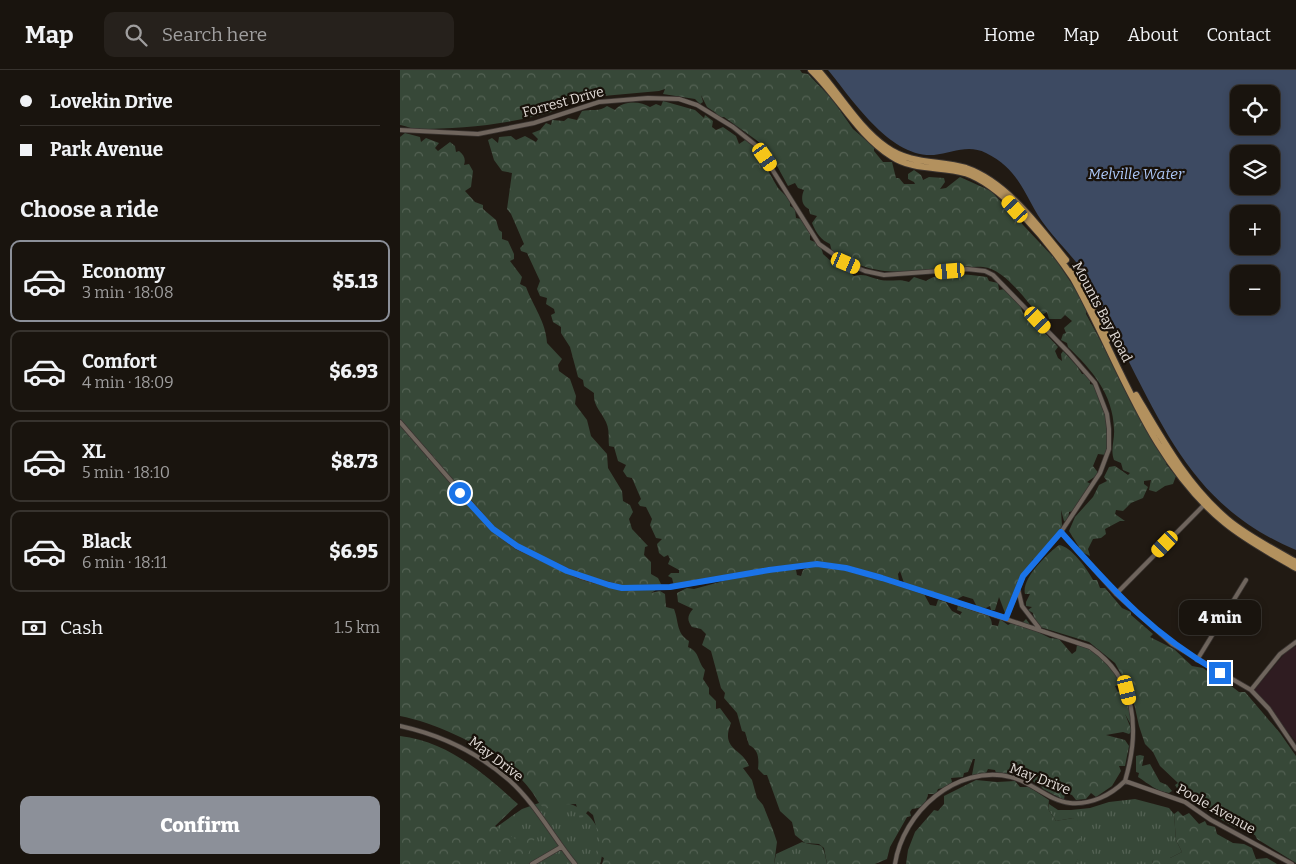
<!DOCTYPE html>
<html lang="en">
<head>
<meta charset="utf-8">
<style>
	:root { --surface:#19140e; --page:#26211c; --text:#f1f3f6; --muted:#9f9e9e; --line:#37332e; --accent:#8c9099 }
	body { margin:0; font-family:Bitter,serif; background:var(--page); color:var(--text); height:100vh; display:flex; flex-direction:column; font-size:19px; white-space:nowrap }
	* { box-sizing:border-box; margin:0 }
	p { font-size:16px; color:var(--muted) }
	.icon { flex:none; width:28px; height:28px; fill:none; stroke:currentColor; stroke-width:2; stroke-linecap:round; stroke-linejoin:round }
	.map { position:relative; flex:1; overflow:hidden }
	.sheet { display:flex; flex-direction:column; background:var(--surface); width:400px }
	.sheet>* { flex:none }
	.hud { display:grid; align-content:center; height:110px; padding:0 20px; background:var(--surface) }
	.buttons { position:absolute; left:830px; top:15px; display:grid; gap:10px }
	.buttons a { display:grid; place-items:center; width:50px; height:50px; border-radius:10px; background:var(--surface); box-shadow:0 2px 8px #0003,0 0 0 1px var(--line); font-size:25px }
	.end { position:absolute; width:22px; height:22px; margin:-11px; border:6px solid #1a73e8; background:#fff; box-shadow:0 0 0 2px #fff }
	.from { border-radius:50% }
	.bubble { position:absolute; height:35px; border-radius:10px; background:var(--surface); box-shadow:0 2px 8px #0003,0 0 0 1px var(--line); font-size:16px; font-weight:800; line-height:35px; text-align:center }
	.car { position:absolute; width:15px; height:30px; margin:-15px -8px; border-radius:6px; box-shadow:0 0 4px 1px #0007; background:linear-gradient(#f5c518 24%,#345 0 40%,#f5c518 0 76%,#345 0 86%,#f5c518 0) }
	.hud b { display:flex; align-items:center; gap:18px; height:48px; font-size:19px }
	.hud b+b { border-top:1px solid var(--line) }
	.hud i { width:12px; height:12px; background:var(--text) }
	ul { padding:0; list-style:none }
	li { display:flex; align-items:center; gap:15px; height:82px; margin:0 10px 8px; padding:0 10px; border:2px solid var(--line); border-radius:10px }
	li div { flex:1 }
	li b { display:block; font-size:19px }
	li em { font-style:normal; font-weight:800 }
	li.current { border-color:var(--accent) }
	li>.icon { width:45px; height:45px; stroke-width:1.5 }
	h2 { padding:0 20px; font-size:22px; line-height:60px }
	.pay { display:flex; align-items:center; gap:12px; height:55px; padding:0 20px; font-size:19px }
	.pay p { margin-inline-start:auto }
	.action { display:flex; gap:10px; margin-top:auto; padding:10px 20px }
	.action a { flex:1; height:58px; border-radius:10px; background:var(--accent); color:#fff; font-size:20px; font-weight:800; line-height:58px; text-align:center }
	header { display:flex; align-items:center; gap:30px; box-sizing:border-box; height:70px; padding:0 25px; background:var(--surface); border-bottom:1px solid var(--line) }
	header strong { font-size:24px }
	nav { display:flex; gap:28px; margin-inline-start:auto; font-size:18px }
	.search { width:350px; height:45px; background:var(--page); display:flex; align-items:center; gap:12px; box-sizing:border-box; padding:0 18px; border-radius:10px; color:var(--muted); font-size:19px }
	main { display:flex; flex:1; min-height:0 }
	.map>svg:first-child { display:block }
	.education { fill:#2f1c21 }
	.grass { fill:url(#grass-tufts) }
	.forest { fill:url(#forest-crowns) }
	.water { fill:#3d4a62; fill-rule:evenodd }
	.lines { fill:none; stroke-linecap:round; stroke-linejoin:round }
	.minor-casing { stroke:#3a3431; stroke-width:5.5 }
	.trunk-casing { stroke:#3a3431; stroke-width:8 }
	.minor { stroke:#6f655d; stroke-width:4 }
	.trunk { stroke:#b3915e; stroke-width:6 }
	.route { stroke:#1a73e8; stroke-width:6 }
	.labels { text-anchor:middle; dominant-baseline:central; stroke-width:4.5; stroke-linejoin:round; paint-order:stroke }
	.street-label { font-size:14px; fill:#e1dbd7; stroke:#18110a }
	.water-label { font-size:15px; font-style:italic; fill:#acc7f7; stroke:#18110a }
</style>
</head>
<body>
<header>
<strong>Map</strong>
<div class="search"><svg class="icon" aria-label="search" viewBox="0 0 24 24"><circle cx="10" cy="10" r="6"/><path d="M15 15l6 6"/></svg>Search here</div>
<nav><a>Home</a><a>Map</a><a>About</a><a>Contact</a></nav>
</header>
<main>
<section class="sheet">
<div class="hud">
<b><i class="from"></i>Lovekin Drive</b>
<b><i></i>Park Avenue</b>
</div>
<h2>Choose a ride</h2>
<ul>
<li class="current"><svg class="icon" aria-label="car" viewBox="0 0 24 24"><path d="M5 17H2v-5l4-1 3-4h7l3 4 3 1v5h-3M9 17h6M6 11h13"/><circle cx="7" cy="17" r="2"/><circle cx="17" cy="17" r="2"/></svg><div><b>Economy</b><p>3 min · 18:08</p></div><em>$5.13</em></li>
<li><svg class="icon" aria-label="car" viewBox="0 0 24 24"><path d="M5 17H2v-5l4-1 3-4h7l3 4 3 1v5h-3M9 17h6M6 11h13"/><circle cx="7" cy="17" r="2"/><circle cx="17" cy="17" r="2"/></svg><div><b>Comfort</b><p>4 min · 18:09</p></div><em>$6.93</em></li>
<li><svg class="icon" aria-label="car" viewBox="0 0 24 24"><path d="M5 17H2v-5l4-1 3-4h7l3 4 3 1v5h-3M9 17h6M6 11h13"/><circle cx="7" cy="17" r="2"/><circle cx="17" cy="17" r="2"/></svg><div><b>XL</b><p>5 min · 18:10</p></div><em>$8.73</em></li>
<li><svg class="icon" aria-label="car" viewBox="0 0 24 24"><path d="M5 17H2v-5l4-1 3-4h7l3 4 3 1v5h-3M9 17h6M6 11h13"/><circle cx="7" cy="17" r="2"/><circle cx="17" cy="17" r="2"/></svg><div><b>Black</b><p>6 min · 18:11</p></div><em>$6.95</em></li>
</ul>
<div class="pay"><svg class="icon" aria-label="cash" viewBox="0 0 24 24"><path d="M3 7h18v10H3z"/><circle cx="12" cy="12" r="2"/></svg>Cash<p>1.5 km</p></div>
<div class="action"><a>Confirm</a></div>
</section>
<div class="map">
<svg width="896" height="794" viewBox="0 0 896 794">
	<defs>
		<pattern id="grass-tufts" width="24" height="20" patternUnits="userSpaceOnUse" patternTransform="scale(1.25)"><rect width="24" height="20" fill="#374838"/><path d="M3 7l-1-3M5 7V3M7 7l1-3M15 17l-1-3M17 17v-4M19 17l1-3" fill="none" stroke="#546254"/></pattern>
		<pattern id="forest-crowns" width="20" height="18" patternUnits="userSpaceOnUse" patternTransform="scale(1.25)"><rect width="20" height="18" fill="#374838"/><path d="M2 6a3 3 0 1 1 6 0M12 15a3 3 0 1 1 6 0" fill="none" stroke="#546254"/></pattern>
	</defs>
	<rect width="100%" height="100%" fill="#211a13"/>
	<!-- education -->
	<path class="education" d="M896,576V672L854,620L886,582Z"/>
	<!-- grass -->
	<path class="grass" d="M735,729L769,738L774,744L776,770L782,782L770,788L753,790L752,794H675C686,776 680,767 673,748L656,751L648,739L649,734L658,740H671L690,738L709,732Z
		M139,733C149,733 161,731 170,734C195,742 208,770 200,794H44L122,739Z
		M402,772C422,779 422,767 427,794H374L376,784Z"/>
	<!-- forest -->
	<path class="forest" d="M0,0H400L402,3L408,4L432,29L453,59L474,77V81L483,92H492L496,108H499L504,114H515L514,112L508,109V104L514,100L521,105L523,110L529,107L544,108L545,112L540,119L546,118L560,107L591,121L656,190L678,223L686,239V244L750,362L754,374L767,389L766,394L776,406L773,414L765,416L756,422L749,420L751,410L744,411V414L748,417L743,428L731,433L723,441L716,440L715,444L725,451H720L705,459L706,464L701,468L693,469L688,479L690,486L682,482L669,461L675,447L693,427L699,415L707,411L704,407L709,397L715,396L728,405L730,403L723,400L721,393L714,390C710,380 715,369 714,359C713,324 692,300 668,277L667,273L661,270L663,264L666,263L664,258L672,251L665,245L661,249H649L647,242L640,246C627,232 604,198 583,197C575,196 565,198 557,198C505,201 480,210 432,182L430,174C421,170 416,163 412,153L417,146L410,144L409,139C401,135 401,127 404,120L398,118L395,113L388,116L376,94L359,72L324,47L318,48L316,43L307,37L301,25L303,32L300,34L295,29L263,24L265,19L259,21L192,27L189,22L158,32L155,41C111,54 64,59 17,59C11,59 4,55 0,55Z
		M263,31L295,40L304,48L305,45L313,51L312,57L316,60L323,57L336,66L339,74L345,70L354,76L355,82L359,85L378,118L390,130V136L395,139L396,148L401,149L410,162V170C417,172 422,177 423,184L433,193L444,196L454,206C466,203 470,208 481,210C491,212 499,208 509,212L514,207L526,211C544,200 567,205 587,207L589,211L598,213L599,220L605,219L619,232L623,243L634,248C635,254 653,271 658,277L655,281L658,288L662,291L661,284L663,281L677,296L682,304H685L690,310V314L694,315C704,338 713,360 706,385L698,384L693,396L699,404L687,412L691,414C689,426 681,441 669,442L668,453L664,451L661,440L662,456L659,465L638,489H633L628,500L621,504L605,543L599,527L595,540H591L590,536L586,538L577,537L573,529L563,526L557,529L546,527L504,513L500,501L498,504L499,511L486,507L439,495H388L283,514L278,518L274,516L272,508L268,506L271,503H279V500L268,494L270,489L268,485L264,487L259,483L257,474L262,469L256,468L250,455L252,449L246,437L240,436L238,433L241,429L232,408L227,407L223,401L226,395L218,391L214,377L209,376C208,368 210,361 206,352C201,341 193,336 194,323L184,316L183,310L178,307L170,277L161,263V257L153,252L151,245L155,243L154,239L146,234L147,228L140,226L137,219L140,211L127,183L121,181L120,178L124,174L111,144L107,139L112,103L102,101L94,90L88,70L92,68L98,73L99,67L111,66L116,70L125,66L136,72L138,69L132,63L140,60L146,53L151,55L152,50L164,51L168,48L177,50L182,41C190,39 200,42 207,36L215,40C223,30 241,31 250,37L256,34L261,36Z
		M5,63L20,67L21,72L26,68L39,73L35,78L38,81L50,72L55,76L56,82L59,81C64,85 66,89 64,95L69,94L73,101L71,117L65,121L75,132L83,135V139L96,150L99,160L102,162V169L108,171L114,184V189L110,191L122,207L120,214L126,217C133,236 146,252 147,273L162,289L158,295L159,301L170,309L176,326L175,334L187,350L191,366L207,384L208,398L222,421L223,431L230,435L233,442L229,449L232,459L248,476L245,477L244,485L251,492V504L258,508L262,516L251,523L260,521L265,524L266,537L274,539C279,552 276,563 289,571L288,577C300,582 297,591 305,600L303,609L309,618V624L316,631V639L320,638L331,653C320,680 342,678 349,696L343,698L352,710L357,728L363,735L373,760L377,772L374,794H202L204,788L199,785L194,787L200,772L193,745L188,741L180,750L176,734L155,735L146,739C137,733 138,730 132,722C125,712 114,701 105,694C79,673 32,652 0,646V67Z
		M659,475C671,476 688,500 693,510H697L700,518H705L722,538L731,542V545L753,564L750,567L774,579L792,596L803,598L810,603L815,612H826L839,622H845L880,663L896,686V793L857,769L855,765H848L844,758H836L813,745V741L794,734L791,726L785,722L780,723L775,715L778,713L760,696L753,682L745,674L739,656L732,624L715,593L689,572L640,557L634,549L633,543L628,540L632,537L626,536V532L630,524H625C621,509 647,484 659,475Z
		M422,496L476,507L499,516L524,524L530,535L536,536L538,530L545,531L552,541L560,545L562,542L557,540L558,535L565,534L568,539C579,539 592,543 592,555L598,556L600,549L608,555L613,552L620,555L626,549L634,560L650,568L659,569L672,584L676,581L677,575C697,580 716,594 719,615L715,616L718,622L720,620L727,624L731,639V655L725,644L732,661L729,664L723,662L706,665L725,670L729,676L725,696H719L721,701L712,716L696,727L691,723L686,729L676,730L672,725L665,723L664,730L643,719L638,713H635L632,710V706L628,705L623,709L616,707V701L612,699L610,704L596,703L595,700L588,699L585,705H572L575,689H573L568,702L564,703L563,707L551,708L552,712L547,717L538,719L536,724H528C526,734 522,738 512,739L510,742L511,746L507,747L490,777L487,789L475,794H427L424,778L419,774L405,773L395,765L392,752L380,741L367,705H364L358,699C359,689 359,680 349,675L345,662L342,661L337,643L324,628L325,623L321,618L311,581L302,575L306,564L301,559L292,557C287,550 287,546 293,539L278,532L277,523L287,518L294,519L338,507L387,498L396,500L397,505L401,506L403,500L409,497Z
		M0,666C49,672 83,703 118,734L95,756L117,770L129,764L135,768L128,785L111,783L95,774L103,787L77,786L70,794H0Z
		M740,685L744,686L742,696L750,694L760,712L767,715L772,721L769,723C756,721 749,714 738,707L739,703L736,702V686Z
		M576,710L597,712L615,711L620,717H629L649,730L648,739L656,751L673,748L680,755L682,783L675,794H506L508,780L515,762L534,740L538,741L544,734V726Z
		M778,741L783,746L789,743L799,754L805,751L807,755L815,757L817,764L833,773L844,774L852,778L856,789L867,788L877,794H752L753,790L761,783L770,788L782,782L776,770L774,744Z"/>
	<!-- water -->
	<path class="water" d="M428,0H896V480C805,442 772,377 730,294C717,267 703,241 692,214C679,193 662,177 647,158C625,131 623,101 586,83C568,74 552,83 534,85C490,88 453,30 428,0ZM839,24H871V56H839ZM839,84H871V116H839ZM839,144H871V176H839ZM839,204H871V236H839Z"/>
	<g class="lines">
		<!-- minor casing -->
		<g class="minor-casing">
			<path id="minor" d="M0,60L78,64L134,53L199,32L248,28L279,29L297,35L333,57L358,77L419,174L446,193L465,201L484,205L567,199L585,201L593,205L669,283L695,313L707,344L709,359V379L700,403L661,462L623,506L606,548
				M0,352L93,459L117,477L181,507L222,518L270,517L369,500L417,494L446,498L482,508L690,577C737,609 740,660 725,711
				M661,462L716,524L772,574L851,620L869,639L896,679
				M618,519L622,536L639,558
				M716,524L805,434
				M797,590L846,510
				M851,620L880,584L896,572
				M0,656C41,665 77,682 109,710C135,733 153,767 175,794
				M725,711L785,732L811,750L892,794
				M132,794L161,777
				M495,794C503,742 556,694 611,707C632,712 649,731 670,733C691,735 711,725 725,711"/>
		</g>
		<!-- trunk casing -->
		<g class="trunk-casing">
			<path id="trunk" d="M411,0C439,27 458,65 491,86C513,101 541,96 565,103C604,116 650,174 673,208C719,290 749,391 825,453C847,471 872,484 896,498
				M418,0C440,25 459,58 486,77C511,95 539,90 566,98C607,112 639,157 666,190
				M673,200L688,227L708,269
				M736,325C762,369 787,415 827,449C847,466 873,479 896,492"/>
		</g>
		<!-- minor -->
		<use href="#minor" class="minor"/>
		<!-- trunk -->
		<use href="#trunk" class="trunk"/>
	</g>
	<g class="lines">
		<!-- route -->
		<path class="route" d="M60,423L93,459L117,476L167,501L209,515L222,518L270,517L369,500L417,494L446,498L482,508L606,548L623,506L661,462C713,520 750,563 820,603"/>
	</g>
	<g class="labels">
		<!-- street labels -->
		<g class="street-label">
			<text transform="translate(163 32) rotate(-15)">Forrest Drive</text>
			<text transform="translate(702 242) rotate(62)">Mounts Bay Road</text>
			<text transform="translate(96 689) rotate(37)">May Drive</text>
			<text transform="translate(640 709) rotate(21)">May Drive</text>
			<text transform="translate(816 739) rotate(29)">Poole Avenue</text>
		</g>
		<!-- water labels -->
		<g class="water-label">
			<text x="736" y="104">Melville Water</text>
		</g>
	</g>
</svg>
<div class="buttons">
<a><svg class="icon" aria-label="locate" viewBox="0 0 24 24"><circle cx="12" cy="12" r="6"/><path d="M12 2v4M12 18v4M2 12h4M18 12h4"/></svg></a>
<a><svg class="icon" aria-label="layers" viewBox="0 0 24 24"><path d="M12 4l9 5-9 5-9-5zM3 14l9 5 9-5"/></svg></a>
<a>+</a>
<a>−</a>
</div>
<i class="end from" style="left:60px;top:423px"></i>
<i class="end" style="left:820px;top:603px"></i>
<div class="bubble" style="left:779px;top:530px;width:82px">4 min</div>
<i class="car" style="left:365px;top:87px;rotate:145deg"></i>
<i class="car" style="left:615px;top:139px;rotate:318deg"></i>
<i class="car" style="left:446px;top:193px;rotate:113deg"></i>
<i class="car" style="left:550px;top:201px;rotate:265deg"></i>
<i class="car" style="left:638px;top:250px;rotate:137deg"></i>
<i class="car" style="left:765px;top:474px;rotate:224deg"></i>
<i class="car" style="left:727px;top:620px;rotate:166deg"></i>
</div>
</main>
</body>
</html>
